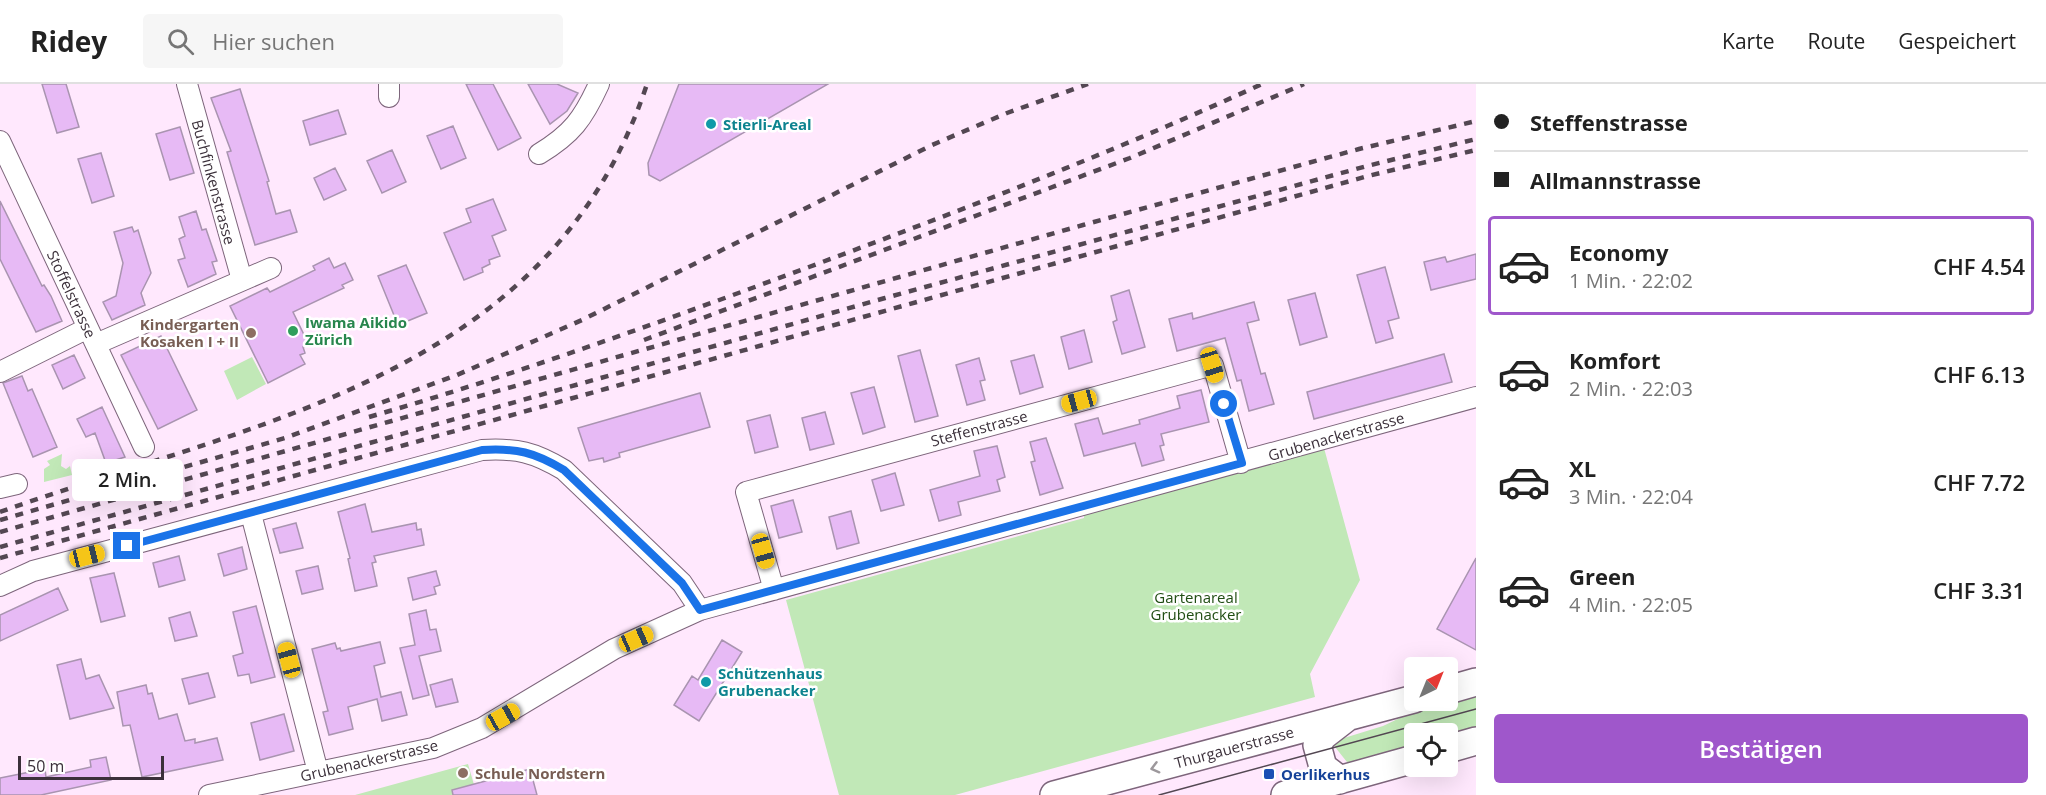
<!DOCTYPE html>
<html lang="de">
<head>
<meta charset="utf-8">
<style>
	:root { --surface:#fff; --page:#f6f6f6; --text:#222; --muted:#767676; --line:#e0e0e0; --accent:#9f57cb }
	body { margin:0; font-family:"Open Sans",sans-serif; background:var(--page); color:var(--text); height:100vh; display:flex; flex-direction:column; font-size:22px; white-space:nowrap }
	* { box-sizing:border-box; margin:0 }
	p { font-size:20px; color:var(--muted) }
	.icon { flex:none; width:33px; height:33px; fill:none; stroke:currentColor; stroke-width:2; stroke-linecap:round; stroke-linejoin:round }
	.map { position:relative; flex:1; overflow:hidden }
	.side { display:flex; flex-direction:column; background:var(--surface); width:570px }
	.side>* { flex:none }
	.banner { display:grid; align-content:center; height:132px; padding:0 18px; background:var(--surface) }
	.needle { width:39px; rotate:43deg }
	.controls { position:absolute; left:1404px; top:573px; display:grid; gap:12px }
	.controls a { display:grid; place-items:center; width:54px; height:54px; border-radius:6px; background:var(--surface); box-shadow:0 6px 24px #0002; font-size:30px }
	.scale { position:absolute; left:18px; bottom:15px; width:146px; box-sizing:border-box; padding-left:6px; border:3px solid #3b303a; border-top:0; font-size:16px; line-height:21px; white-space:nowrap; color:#3b303a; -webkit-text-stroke:4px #fff; paint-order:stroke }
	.end { position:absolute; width:27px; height:27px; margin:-14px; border:8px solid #1a73e8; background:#fff; box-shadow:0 0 0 3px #fff }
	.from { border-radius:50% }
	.bubble { position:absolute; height:42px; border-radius:6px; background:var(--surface); box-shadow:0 6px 24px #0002; font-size:20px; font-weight:600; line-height:42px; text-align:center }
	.car { position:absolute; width:18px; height:36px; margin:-18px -9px; border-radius:8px; box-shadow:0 0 4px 2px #0007; background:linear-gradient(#f5c518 24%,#345 0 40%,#f5c518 0 76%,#345 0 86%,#f5c518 0) }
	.banner b { display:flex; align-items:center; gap:21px; height:57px; font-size:22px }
	.banner b+b { border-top:2px solid var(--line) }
	.banner i { width:15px; height:15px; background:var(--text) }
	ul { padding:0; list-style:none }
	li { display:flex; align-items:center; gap:18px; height:99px; margin:0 12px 9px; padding:0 6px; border:3px solid transparent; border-radius:6px }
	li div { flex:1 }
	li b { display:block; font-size:22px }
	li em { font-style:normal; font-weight:600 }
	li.current { border-color:var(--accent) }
	li>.icon { width:54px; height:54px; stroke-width:1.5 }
	.primary-button { display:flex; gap:12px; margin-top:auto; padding:12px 18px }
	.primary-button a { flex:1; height:69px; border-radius:6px; background:var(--accent); color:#fff; font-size:24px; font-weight:600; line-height:69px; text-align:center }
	header { display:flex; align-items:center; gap:36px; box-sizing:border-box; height:84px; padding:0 30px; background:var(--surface); border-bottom:2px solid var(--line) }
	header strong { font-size:28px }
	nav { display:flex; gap:33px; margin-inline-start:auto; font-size:21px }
	.search { width:420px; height:54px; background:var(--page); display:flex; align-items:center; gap:15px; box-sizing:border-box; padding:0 21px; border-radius:6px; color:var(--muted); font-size:22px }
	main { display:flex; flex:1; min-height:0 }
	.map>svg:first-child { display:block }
	.green { fill:#c1e8b7 }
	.building { fill:#e7baf5; stroke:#a994b0; stroke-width:1.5 }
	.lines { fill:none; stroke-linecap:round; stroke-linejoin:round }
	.street-casing { stroke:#7d657b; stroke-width:22 }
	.secondary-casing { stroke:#7d657b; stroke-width:30 }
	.street { stroke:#fff; stroke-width:20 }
	.secondary { stroke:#fff; stroke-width:27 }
	.tram { stroke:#534752; stroke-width:1.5 }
	.rail { stroke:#534752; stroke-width:4.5; stroke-dasharray:8 8; stroke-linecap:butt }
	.oneway { stroke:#9d989c }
	.route { stroke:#1a73e8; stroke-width:8 }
	.culture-dot { fill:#0f9aa8; stroke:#fff; stroke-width:2 }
	.leisure-dot { fill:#2e9e5b; stroke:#fff; stroke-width:2 }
	.education-dot { fill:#8d6e63; stroke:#fff; stroke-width:2 }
	.transit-dot { fill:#1a4fb4; stroke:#fff; stroke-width:2 }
	.labels { text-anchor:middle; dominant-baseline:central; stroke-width:5; stroke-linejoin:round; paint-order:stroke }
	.culture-label { font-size:15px; font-weight:bold; fill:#0d838f; stroke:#fff; text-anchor:start }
	.street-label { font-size:15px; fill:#3b303a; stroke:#fff }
	.leisure-label { font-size:15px; font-weight:bold; fill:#27864d; stroke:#fff; text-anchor:start }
	.education-label { font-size:15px; font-weight:bold; fill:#785e54; stroke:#fff; text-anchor:end }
	.park-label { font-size:15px; fill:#204d13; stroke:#fff }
	.transit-label { font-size:15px; font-weight:bold; fill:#164399; stroke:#fff; text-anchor:start }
</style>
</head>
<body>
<header>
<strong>Ridey</strong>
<div class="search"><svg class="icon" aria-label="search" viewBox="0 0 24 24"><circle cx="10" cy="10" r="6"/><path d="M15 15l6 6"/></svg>Hier suchen</div>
<nav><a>Karte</a><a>Route</a><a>Gespeichert</a></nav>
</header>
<main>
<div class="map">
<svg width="1476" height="711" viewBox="0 0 1476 711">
	<rect width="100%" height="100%" fill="#ffe8fd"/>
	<!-- green -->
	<path class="green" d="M252,273L266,300L237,316L224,287Z
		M1324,364L1360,496L1310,590L1315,613L955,711H839L786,516L1084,434V428Z
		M62,370L61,382L66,385L70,382L72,391L44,398V385L50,381L47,377Z
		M1476,608V646L1448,655V650H1414V665L1351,683L1331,658L1383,642L1427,621Z
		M468,680L477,711H355Z"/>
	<!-- building -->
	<path class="building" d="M42,0H66L79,43L57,49Z
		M466,0H493L521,54L498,66Z
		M528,0H557L578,9L567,27L550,40Z
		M679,0H828L660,97L649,91L648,79Z
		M240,5L269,97L267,98L276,130L290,126L297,148L255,161L227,68L231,67L211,14Z
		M338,26L346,50L310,61L303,37Z
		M453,42L466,74L441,85L427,52Z
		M180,43L194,89L170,96L156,50Z
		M392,66L406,98L382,109L367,77Z
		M101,69L114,112L92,119L78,75Z
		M335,84L346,106L324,116L314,94Z
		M493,115L506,146L492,152L500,172L489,176L490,180L482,184L483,188L464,196L444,149L471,138L466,125Z
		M0,117L42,202L44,201L51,212L62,237L36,248L0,175Z
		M196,127L202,146L206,145L217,177L212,178L216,190L188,203L178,176L185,174L179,155L185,152L179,133Z
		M132,143L134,148L138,146L151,189L141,209L145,221L112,236L103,218L116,212L123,179L114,148Z
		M1476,170V195L1431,206L1424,178L1445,173L1447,178Z
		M329,174L334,184L345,179L353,196L342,201L344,204L293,228L309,261L303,263L305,269L300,271L305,280L268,299L230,222L267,204L270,208L315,186L313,182Z
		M406,181L427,229L398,241L378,192Z
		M1385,183L1399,234L1388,237L1393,254L1376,259L1357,191Z
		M1129,206L1145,263L1122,270L1113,238L1117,236L1111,212Z
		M1315,209L1327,253L1300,261L1288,216Z
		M1254,218L1259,236L1247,239L1261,290L1265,289L1274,320L1249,327L1241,296L1237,297L1225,254L1177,267L1169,235L1192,229L1193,235Z
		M1084,246L1092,278L1069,285L1061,253Z
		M161,252L197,326L158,345L121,271Z
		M920,266L938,332L915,338L898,272Z
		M1444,270L1452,298L1314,335L1307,308Z
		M74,271L85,294L63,305L52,281Z
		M1034,271L1043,303L1020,310L1011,277Z
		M979,274L985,296L980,297L985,316L967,321L956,281Z
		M22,292L28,307L32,305L57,363L33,373L3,299Z
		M874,303L885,343L863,350L851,309Z
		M1201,306L1209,338L1161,350L1164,361L1160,362L1164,376L1142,382L1135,359L1084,372L1075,340L1098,334L1103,350L1140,340L1139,336L1180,324L1177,312Z
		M700,309L710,343L619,369L620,373L604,378L603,374L589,377L578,344Z
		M102,323L125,373L106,379L95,349L86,353L77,335Z
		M825,328L834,360L810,366L802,334Z
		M770,331L778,363L755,369L747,337Z
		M1046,354L1063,404L1040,411L1031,378L1035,377L1030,358Z
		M997,362L1005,393L997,396L1000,407L958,418L961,431L939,437L930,406L980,392L974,367Z
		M895,389L904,421L881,427L872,396Z
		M793,416L802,448L779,454L771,422Z
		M365,420L372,448L416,439L417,446L421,445L424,461L374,472L376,478L372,479L377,502L355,507L348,475L350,474L338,428Z
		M851,427L859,459L837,465L829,433Z
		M296,439L303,464L280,469L273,445Z
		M242,463L247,485L224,492L218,470Z
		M179,472L185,496L159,503L153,479Z
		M1476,474V566L1437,545Z
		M318,482L323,505L302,510L296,487Z
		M436,487L440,501L434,503L436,510L413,516L408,494Z
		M114,489L125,532L101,538L90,494Z
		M58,504L68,526L0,557V531Z
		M256,522L275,593L251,599L249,590L238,592L233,572L243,569L233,528Z
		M426,526L430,546L436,545L441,567L419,572L429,611L413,615L400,564L415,561L409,530Z
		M190,528L197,552L175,557L169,534Z
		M722,556L742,568L699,637L674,621L692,592L698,596Z
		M380,558L385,579L374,582L381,613L401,608L407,631L382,637L377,615L348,623L353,645L329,651L323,628L328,627L312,565L335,559L337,565L340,564L341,567Z
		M81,575L86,595L99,591L114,624L70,635L57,581Z
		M208,589L215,613L189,620L182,595Z
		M452,595L458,618L436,623L430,601Z
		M146,601L148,610L152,609L159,635L177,630L185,657L195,655V659L217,654L223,676L142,693L130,641L123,642L117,608Z
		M284,630L294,667L260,676L251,639Z
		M106,673L111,696L41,711H0V694L45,685L46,693L91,683L90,676Z
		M530,685L537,711H453L452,706Z"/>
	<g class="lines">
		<!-- street casing -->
		<g class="street-casing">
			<path id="street" d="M187,0L242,196
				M389,13V0
				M0,57L144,363
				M539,70C572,50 583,35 599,0
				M96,260L271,184
				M0,288L88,244
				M0,404L17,400
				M251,430L318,688
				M0,502L33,487L67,478L482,366C517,364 534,368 564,386L682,499L700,526
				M774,506L746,408L1213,281L1241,379
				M209,711L433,664L482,644L614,565L700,526L1476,313"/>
		</g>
		<!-- secondary casing -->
		<g class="secondary-casing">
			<path id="secondary" d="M1448,606L1476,598
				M1448,665L1476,657
				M1340,696L1323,683L1317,661L1323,652L1345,635
				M1054,711L1414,615
				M1285,711L1414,675"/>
		</g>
		<!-- street -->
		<use href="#street" class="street"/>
		<!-- secondary -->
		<use href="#secondary" class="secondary"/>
		<!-- tram -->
		<path class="tram" d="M1159,711L1476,625"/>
		<!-- rail -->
		<path class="rail" d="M644,256L1130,74L1304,0
			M369,333C518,290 663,237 809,183C962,126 1114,68 1262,0
			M0,428C254,337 550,294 647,0
			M0,436L285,354L457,291L582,236L932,61L1007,29L1088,0
			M0,448L1083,141L1359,65L1476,37
			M0,463L885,214L1367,82L1476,55
			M0,474L1368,92L1476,66"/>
	</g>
	<!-- one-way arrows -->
	<defs><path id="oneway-chevron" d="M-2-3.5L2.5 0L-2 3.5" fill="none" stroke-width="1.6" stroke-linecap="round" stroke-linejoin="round" transform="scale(1.5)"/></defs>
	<use class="oneway" href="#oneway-chevron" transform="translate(1155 684) rotate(165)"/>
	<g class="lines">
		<!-- route -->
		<path class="route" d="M127,462L482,366C517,364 534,368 564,386L682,499L700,526L1242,379L1224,320"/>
	</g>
	<!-- markers -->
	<g class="culture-dot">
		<circle cx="711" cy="40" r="6"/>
		<circle cx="706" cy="598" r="6"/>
	</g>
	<circle class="leisure-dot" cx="293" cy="247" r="6"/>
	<g class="education-dot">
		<circle cx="251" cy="249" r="6"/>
		<circle cx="463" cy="689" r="6"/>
	</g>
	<rect class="transit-dot" x="1263" y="684" width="12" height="12" rx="3"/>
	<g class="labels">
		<!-- culture labels -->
		<g class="culture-label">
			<text x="723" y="40">Stierli-Areal</text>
			<text x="718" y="589">Schützenhaus<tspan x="718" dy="17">Grubenacker</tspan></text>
		</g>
		<!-- street labels -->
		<g class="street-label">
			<text transform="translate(214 98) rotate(75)">Buchfinkenstrasse</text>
			<text transform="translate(72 210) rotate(65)">Stoffelstrasse</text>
			<text transform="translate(979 344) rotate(-15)">Steffenstrasse</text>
			<text transform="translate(1336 352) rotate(-16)">Grubenackerstrasse</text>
			<text transform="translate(1234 663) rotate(-15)">Thurgauerstrasse</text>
			<text transform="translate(369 676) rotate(-13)">Grubenackerstrasse</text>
		</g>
		<!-- leisure labels -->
		<g class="leisure-label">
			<text x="305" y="238">Iwama Aikido<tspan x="305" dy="17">Zürich</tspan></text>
		</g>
		<!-- education labels -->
		<g class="education-label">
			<text x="239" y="240">Kindergarten<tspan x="239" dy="17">Kosaken I + II</tspan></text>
			<text x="475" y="689" text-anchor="start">Schule Nordstern</text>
		</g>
		<!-- park labels -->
		<g class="park-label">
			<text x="1196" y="513">Gartenareal<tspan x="1196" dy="17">Grubenacker</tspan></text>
		</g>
		<!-- transit labels -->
		<g class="transit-label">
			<text x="1281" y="690">Oerlikerhus</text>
		</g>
	</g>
</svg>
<div class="controls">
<a><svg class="needle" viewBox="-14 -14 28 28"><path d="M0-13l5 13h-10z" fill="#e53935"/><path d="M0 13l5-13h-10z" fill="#767676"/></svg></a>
<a><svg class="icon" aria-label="locate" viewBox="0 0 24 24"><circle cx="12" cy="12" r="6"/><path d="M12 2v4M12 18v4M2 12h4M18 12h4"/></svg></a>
</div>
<div class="scale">50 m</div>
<i class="end from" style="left:1224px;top:320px"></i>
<i class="end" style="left:127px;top:462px"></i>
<div class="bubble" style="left:72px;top:375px;width:111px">2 Min.</div>
<i class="car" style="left:1212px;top:281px;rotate:163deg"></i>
<i class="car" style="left:1079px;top:317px;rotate:255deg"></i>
<i class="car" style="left:763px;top:467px;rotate:164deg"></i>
<i class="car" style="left:87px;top:472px;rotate:76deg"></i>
<i class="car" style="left:636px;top:555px;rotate:66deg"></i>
<i class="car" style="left:289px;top:576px;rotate:345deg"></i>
<i class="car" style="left:503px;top:633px;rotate:61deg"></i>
</div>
<section class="side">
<div class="banner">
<b><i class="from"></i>Steffenstrasse</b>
<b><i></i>Allmannstrasse</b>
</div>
<ul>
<li class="current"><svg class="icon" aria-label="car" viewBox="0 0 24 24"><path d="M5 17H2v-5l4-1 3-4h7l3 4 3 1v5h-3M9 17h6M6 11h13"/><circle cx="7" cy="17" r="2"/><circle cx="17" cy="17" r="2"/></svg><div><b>Economy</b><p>1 Min. · 22:02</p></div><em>CHF 4.54</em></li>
<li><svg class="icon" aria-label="car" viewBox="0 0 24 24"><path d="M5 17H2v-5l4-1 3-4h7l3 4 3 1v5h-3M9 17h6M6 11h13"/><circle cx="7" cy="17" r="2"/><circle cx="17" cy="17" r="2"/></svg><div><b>Komfort</b><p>2 Min. · 22:03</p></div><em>CHF 6.13</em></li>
<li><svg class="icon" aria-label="car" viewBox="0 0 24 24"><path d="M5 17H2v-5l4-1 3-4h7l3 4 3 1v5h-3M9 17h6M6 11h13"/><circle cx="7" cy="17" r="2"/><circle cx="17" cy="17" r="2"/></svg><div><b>XL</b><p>3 Min. · 22:04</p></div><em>CHF 7.72</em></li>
<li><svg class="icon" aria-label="car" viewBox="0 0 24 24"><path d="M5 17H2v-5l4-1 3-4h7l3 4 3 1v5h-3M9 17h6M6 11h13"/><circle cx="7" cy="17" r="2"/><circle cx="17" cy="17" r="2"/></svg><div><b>Green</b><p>4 Min. · 22:05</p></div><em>CHF 3.31</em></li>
</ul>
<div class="primary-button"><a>Bestätigen</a></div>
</section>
</main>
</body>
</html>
